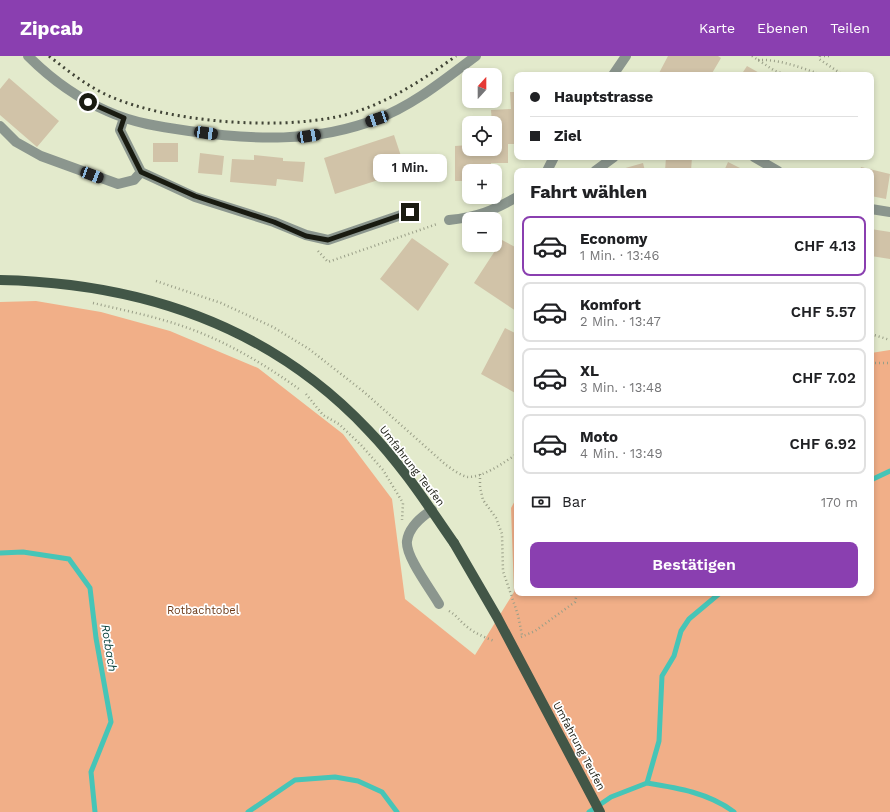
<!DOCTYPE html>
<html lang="de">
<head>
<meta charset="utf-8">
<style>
	:root { --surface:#fff; --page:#f2f2f2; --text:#202124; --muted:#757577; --line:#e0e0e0; --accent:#8a3fb0 }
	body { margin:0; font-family:"Work Sans",sans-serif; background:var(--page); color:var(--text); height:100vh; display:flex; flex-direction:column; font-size:15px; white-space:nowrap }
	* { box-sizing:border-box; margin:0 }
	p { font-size:13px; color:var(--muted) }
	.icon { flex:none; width:22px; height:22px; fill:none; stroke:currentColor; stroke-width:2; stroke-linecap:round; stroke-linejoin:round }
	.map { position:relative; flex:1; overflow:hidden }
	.drawer { position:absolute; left:514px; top:112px; width:360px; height:428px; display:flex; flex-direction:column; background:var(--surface); border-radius:8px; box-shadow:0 2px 6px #0003 }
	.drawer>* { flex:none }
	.hud { position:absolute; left:514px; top:16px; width:360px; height:88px; border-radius:8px; box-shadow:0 2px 6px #0003; display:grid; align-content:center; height:88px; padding:0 16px; background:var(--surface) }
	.needle { width:26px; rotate:21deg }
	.controls { position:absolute; left:462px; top:12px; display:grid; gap:8px }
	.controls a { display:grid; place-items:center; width:40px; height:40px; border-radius:8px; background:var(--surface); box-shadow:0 2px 6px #0003; font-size:20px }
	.end { position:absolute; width:18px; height:18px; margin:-9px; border:5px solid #191b11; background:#fff; box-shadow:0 0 0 2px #fff }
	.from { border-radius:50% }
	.bubble { position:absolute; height:28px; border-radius:8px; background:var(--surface); box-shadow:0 2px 6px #0003; font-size:13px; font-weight:600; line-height:28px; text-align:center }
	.car { position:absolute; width:12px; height:24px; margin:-12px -6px; border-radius:5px; box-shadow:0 0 3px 1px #0007; background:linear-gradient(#222 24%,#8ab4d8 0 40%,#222 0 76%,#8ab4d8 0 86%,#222 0) }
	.hud b { display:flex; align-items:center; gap:14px; height:38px; font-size:15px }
	.hud b+b { border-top:1px solid var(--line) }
	.hud i { width:10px; height:10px; background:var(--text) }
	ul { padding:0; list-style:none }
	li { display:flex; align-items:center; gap:12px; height:60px; margin:0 8px 6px; padding:0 8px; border:2px solid var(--line); border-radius:8px }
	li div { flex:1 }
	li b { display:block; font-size:15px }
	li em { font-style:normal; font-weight:600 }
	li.on { border-color:var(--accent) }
	li>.icon { width:36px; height:36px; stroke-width:1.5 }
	h2 { padding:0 16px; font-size:18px; line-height:48px }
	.pay { display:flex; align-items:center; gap:10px; height:44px; padding:0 16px; font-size:15px }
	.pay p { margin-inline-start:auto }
	.cta { display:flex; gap:8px; margin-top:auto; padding:8px 16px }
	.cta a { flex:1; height:46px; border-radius:8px; background:var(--accent); color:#fff; font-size:16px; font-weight:600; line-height:46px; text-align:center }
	header { display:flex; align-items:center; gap:24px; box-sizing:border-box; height:56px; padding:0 20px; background:var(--accent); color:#fff }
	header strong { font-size:19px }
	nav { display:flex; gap:22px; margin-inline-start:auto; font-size:14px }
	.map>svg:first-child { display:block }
	.green { fill:#f1af88 }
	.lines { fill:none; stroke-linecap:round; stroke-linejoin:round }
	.stream { stroke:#46c5b7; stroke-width:5 }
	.building { fill:#d1c3a8 }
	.path { stroke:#999e87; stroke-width:2.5; stroke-dasharray:1 3; stroke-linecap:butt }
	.minor { stroke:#8b968e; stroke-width:10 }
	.major { stroke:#425647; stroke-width:10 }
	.rail { stroke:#414436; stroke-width:3; stroke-dasharray:2 4; stroke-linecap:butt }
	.major-bridge { stroke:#425647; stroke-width:10 }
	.route { stroke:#191b11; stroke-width:5 }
	.labels { text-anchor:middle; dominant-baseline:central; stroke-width:3.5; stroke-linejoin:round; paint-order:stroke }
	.street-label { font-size:11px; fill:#191b11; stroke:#fff }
	.park-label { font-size:11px; fill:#6c3a18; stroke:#fff }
	.water-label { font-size:12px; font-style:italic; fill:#124943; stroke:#fff }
</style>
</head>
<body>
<header>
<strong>Zipcab</strong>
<nav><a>Karte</a><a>Ebenen</a><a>Teilen</a></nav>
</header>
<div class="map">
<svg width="890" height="756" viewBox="0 0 890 756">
	<rect width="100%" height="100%" fill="#e3eacc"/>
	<!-- green -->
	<path class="green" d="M36,245L101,256L170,275L258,312L343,378L392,443L405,543L475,599L514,536L511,452L517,441V537H871V297L890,294V756H0V246Z"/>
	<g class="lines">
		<!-- stream -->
		<path class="stream" d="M871,424L890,415
			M0,497L23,496L69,503L90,532L96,582L111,666L91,716L95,756
			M647,727C678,732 709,737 734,756
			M248,756L295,724L335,721L358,725L382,736L397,756
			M589,756L611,741L647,727L659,685L662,620L674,600L681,575L689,563L720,537"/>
	</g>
	<!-- building -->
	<path class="building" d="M668,0H718L721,2L711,19H658Z
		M747,10L763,19H741Z
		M9,22L59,65L37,91L0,59V33Z
		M510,36H517V88H508V107H491V115H469V125H455V90L469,89V93H495V67H492L491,54L511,53Z
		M394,79L406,115L335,138L324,102Z
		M153,87H178V106H153Z
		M200,97L224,100L222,119L198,117Z
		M254,99L283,102V105L305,106L303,126L277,123L276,130L230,126L232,103L254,104Z
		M666,101H692L691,115H665Z
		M728,106L746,115H724Z
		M643,107L645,115H622V113Z
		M861,111L890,118L886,143L871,140V115H860Z
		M871,173L890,176V203L871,200Z
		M412,182L449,208L418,255L380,223Z
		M502,184L517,192V253L516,255L474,227Z
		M505,272L517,278V338L481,318Z"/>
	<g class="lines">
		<!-- path -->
		<path class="path" d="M752,0L775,15L787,19
			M820,0L819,3L843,19
			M824,0H832
			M758,4C780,3 802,12 822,19
			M318,195L328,206L437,168
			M156,225L221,247L273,271L309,293L364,336L446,409C452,413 461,420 468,421C485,421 504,406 517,398
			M93,247C127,255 163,262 196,275C232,289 267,310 299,333
			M871,278L890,284
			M871,307H890
			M306,338L323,359L339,368L361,389L383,414L403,447L402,464
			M480,418V431L483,444L496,462L502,478L503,515L518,559L522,579
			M449,555C456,559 460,565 466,570C474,577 484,581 494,585
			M521,581L535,575L575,546L577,537"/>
		<!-- minor -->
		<path class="minor" d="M28,0C51,23 77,42 107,55C133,67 161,71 189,75C252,84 316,87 377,63C414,49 445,23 476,0
			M613,19L626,0
			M124,62L120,74L141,116L195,141L274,166L306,179L328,184L410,156
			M0,70L16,86L41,100L118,128L134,124L141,116
			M754,101L778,115
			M547,115L554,101
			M595,115L614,101
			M871,153L890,156
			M449,164C478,161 492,155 517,141
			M432,454C421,461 409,471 407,485C405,500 431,534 439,548"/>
		<!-- major -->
		<path class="major" d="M0,224C141,227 269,269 368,374C401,408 427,448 454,487"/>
		<!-- rail -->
		<path class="rail" d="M49,0C68,15 87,30 109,40C168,66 273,74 336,61C380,52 420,26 456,0"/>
		<!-- major-bridge -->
		<path class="major-bridge" d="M454,487L497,561L600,756"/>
	</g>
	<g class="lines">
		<!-- route -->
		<path class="route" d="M88,46L124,62L120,74L141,116L195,140L274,166L306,180L328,184L410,156"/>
	</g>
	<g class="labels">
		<!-- street labels -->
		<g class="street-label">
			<text transform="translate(412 410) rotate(52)">Umfahrung Teufen</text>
			<text transform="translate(579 690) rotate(62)">Umfahrung Teufen</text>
		</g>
		<!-- park labels -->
		<g class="park-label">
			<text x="203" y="554">Rotbachtobel</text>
		</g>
		<!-- water labels -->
		<g class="water-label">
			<text transform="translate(109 592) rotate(81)">Rotbach</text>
		</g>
	</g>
</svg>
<div class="controls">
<a><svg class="needle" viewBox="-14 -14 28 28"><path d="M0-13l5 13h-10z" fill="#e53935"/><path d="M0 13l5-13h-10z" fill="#757577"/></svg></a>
<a><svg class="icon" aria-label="locate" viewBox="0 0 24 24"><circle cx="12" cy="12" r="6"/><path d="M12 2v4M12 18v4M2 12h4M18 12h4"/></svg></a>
<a>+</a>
<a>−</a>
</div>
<i class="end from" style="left:88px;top:46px"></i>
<i class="end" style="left:410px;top:156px"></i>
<div class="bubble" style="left:373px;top:98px;width:74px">1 Min.</div>
<i class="car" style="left:377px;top:63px;rotate:251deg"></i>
<i class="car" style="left:206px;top:77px;rotate:98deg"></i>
<i class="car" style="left:309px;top:80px;rotate:80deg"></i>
<i class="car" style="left:92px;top:119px;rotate:111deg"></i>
<div class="hud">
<b><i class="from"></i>Hauptstrasse</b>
<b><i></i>Ziel</b>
</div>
<section class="drawer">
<h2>Fahrt wählen</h2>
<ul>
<li class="on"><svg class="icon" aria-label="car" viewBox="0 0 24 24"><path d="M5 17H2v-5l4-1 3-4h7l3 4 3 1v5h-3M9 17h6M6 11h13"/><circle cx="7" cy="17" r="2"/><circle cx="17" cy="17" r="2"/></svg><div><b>Economy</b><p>1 Min. · 13:46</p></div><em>CHF 4.13</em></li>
<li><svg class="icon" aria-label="car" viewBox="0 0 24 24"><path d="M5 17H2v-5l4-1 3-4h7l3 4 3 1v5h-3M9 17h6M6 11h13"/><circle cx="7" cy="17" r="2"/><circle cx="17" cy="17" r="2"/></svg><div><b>Komfort</b><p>2 Min. · 13:47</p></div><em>CHF 5.57</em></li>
<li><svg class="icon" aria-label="car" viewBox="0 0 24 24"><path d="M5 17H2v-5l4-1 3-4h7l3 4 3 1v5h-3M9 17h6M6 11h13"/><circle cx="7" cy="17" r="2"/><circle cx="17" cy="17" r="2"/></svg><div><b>XL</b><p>3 Min. · 13:48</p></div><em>CHF 7.02</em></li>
<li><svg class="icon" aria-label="car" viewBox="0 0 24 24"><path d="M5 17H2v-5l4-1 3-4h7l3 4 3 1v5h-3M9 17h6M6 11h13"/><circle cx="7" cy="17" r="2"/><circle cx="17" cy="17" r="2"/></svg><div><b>Moto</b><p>4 Min. · 13:49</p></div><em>CHF 6.92</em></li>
</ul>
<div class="pay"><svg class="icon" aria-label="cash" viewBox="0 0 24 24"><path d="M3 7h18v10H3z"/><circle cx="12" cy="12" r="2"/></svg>Bar<p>170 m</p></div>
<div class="cta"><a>Bestätigen</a></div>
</section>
</div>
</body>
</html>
